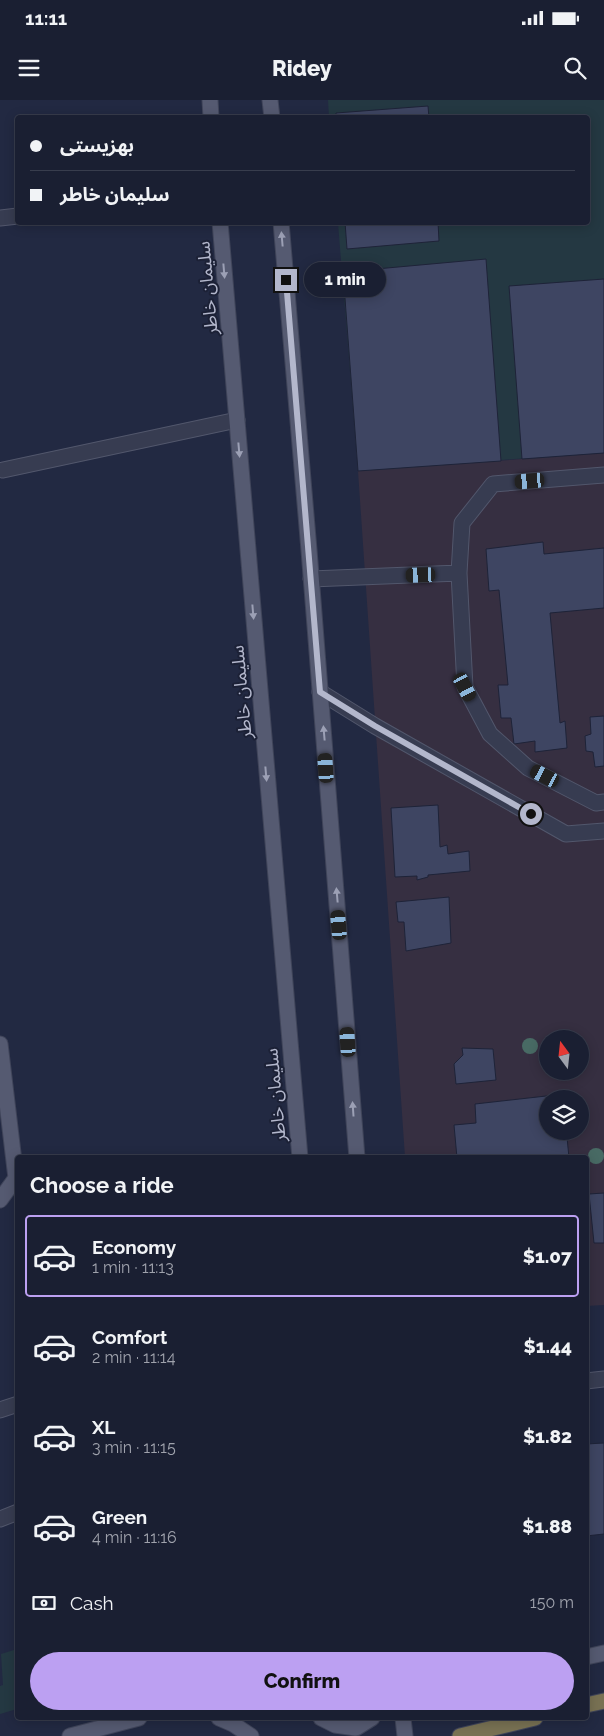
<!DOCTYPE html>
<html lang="en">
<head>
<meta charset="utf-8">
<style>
	:root { --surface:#1a1f32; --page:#272c3e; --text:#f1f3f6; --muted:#9fa2ac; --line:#383d4d; --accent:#bca0f2 }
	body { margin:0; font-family:Raleway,"Noto Sans Arabic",sans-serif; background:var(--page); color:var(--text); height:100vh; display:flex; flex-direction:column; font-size:19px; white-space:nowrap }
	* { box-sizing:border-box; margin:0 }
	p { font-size:16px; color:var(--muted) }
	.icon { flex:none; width:28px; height:28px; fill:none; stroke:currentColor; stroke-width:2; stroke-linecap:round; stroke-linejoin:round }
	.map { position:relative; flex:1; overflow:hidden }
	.drawer { position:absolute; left:15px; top:1055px; width:574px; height:565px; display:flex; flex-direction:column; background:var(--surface); border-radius:5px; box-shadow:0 2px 12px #0003,0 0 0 1px var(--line) }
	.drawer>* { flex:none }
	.top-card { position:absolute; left:15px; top:15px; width:575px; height:110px; border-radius:5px; box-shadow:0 2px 12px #0003,0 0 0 1px var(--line); display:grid; align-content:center; height:110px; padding:0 15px; background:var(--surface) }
	.needle { width:32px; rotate:345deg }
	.tools { position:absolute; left:539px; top:930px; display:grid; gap:10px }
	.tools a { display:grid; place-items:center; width:50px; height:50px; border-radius:50%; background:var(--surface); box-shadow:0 2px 12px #0003,0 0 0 1px var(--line); font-size:25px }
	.end { position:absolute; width:22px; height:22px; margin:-11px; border:6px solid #b3b7cc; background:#111; box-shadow:0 0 0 2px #111 }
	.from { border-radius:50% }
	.bubble { position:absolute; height:35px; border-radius:18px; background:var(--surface); box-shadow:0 2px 12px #0003,0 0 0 1px var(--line); font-size:16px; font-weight:800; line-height:35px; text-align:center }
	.car { position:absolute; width:15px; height:30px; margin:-15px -8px; border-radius:6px; box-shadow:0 0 4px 1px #0007; background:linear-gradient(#222 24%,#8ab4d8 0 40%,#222 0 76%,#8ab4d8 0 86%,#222 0) }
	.top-card b { display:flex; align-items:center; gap:18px; height:48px; font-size:19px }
	.top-card b+b { border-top:1px solid var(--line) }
	.top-card i { width:12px; height:12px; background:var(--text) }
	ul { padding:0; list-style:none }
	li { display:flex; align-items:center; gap:15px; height:82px; margin:0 10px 8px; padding:0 5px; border:2px solid transparent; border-radius:5px }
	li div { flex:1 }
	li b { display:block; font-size:19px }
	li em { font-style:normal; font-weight:800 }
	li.selected { border-color:var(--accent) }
	li>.icon { width:45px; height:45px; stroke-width:1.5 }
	h2 { padding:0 15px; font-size:22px; line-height:60px }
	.pay { display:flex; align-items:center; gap:12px; height:55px; padding:0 15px; font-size:19px }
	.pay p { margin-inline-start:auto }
	.cta { display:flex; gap:10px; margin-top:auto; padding:10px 15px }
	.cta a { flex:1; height:58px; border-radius:30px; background:var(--accent); color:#111; font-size:20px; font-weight:800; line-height:58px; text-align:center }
	.status { display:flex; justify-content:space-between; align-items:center; height:35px; padding:0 25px; background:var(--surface); direction:ltr }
	.status svg { height:14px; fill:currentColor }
	header { display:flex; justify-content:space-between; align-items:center; height:65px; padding:0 15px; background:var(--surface); font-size:22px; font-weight:800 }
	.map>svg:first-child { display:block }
	.medical { fill:#362f41; fill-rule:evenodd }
	.green { fill:#243842 }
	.building { fill:#3e4562; stroke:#1e2338 }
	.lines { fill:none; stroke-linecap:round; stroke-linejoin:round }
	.minor-casing { stroke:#52576c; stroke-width:17 }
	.major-casing { stroke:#40455a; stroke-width:17 }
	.highway-casing { stroke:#3f4459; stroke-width:17 }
	.minor { stroke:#373c51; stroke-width:15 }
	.major { stroke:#555a71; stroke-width:15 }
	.highway { stroke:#787153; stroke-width:15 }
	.tree { fill:#486a64 }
	.oneway { fill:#9ca0b5 }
	.route { stroke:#b3b7cc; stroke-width:6 }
	.labels { text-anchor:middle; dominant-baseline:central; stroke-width:4; stroke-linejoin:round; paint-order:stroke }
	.street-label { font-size:18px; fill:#b3b7cc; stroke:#1c2136 }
</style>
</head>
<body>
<div class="status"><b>11:11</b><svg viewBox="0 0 49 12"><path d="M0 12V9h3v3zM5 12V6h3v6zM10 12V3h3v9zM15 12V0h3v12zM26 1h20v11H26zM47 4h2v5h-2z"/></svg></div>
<header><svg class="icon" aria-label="menu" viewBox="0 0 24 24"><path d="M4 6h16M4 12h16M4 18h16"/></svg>Ridey<svg class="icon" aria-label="search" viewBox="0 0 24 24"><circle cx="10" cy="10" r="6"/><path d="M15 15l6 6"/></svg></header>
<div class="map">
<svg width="604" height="1636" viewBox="0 0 604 1636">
	<rect width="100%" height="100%" fill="#222942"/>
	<!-- medical -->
	<path class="medical" d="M604,353V1205L586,1206V1058L405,1057L358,371ZM548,939H580V971H548ZM548,999H580V1031H548Z"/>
	<!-- green -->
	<path class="green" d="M328,0H604V352L358,371L338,123L588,122V18L329,17Z
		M17,1549V1609L0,1614V1586L3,1585L1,1554Z"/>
	<!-- building -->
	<path class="building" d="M428,6L429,18H336V13Z
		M345,122H438L439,141L347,149Z
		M486,159L501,361L358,371L343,172Z
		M604,179V353L522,359L509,186Z
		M543,442L544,454L604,448V508L550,513L560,623L565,621L567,648L535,652V641L514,644L511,618H501L498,585H508L499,490L489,491L486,449Z
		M604,616V666L595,667L593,652L586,651L585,636L591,634L590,617Z
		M438,705L440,747L447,745L448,754L469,751L470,771L428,775V777L417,780V776L395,777L391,708Z
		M449,797L451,843L406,851L404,822H398L396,802Z
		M462,948L493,949L496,980L456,984L454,964L463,955Z
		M573,993V999H548V1031H555L556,1038L567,1037L569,1058H457L454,1025L476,1023L475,1004Z
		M604,1093V1143H594L589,1094Z
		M604,1343V1434L586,1436V1344Z"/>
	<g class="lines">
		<!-- minor casing -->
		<g class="minor-casing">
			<path id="minor" d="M0,118L18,116
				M3,370L237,320
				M604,375L493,384L462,423L459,473L465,587L490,634L528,668L596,703L604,702
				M311,479L459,473
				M320,592L375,626L566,734L604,731
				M586,1281L604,1279
				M0,1310L18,1304
				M0,1419L18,1412"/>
		</g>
		<!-- major casing -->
		<g class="major-casing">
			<path id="major" d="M210,0L211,18
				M270,0L272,18
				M220,122L300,1058
				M281,122L309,450L357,1058
				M0,944L16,1078L0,1100
				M586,1557L604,1553
				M219,1618L233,1624L251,1636
				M321,1618L335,1625L356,1628L372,1618
				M403,1618L405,1636
				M70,1636L139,1618"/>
		</g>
		<!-- highway casing -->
		<g class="highway-casing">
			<path id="highway" d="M586,1605L604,1601
				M460,1636L535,1618"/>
		</g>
		<!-- minor -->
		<use href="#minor" class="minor"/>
		<!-- major -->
		<use href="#major" class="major"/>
		<!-- highway -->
		<use href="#highway" class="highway"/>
	</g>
	<!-- trees -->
	<g class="tree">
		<circle cx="530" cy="946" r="8"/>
		<circle cx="596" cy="1056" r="8"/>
	</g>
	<!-- one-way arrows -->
	<defs><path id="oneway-solid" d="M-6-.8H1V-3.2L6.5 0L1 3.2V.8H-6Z" transform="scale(1.25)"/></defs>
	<g class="oneway">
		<use href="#oneway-solid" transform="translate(282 139) rotate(-95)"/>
		<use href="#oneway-solid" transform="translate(224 171) rotate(85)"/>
		<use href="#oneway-solid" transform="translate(239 350) rotate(85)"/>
		<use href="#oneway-solid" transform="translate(253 512) rotate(85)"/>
		<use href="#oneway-solid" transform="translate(324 633) rotate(-95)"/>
		<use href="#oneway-solid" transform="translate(266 674) rotate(85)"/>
		<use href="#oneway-solid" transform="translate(337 795) rotate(-95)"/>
		<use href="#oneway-solid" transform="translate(353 1009) rotate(-94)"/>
	</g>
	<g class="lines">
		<!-- route -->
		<path class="route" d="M286,180L320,592L375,626L531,714"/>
	</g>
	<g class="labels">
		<!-- street labels -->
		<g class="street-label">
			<text transform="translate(207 188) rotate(-95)">سلیمان خاطر</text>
			<text transform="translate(241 592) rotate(-95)">سلیمان خاطر</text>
			<text transform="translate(275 995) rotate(-95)">سلیمان خاطر</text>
		</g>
	</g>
</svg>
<div class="tools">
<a><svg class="needle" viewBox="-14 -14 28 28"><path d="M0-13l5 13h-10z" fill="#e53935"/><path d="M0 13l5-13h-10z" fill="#9fa2ac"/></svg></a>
<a><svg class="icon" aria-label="layers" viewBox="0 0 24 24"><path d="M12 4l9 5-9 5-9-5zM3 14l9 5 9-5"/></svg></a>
</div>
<i class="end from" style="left:531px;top:714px"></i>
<i class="end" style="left:286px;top:180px"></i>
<div class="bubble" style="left:304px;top:162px;width:82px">1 min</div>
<i class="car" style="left:530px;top:381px;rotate:265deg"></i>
<i class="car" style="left:421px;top:475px;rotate:268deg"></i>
<i class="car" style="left:465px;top:587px;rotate:152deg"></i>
<i class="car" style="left:326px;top:668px;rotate:356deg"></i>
<i class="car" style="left:545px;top:676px;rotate:297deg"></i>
<i class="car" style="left:339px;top:825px;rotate:355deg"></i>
<i class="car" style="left:348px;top:942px;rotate:356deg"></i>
<div class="top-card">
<b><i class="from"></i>بهزیستی</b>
<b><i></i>سلیمان خاطر</b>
</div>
<section class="drawer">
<h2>Choose a ride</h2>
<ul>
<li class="selected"><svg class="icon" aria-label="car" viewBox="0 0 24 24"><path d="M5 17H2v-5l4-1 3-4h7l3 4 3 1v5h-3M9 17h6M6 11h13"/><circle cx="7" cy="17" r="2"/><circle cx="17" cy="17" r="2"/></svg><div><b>Economy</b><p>1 min · 11:13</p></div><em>$1.07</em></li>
<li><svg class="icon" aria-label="car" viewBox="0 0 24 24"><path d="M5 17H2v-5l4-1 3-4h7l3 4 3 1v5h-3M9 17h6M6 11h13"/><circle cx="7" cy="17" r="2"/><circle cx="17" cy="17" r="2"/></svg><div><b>Comfort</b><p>2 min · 11:14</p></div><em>$1.44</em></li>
<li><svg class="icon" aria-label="car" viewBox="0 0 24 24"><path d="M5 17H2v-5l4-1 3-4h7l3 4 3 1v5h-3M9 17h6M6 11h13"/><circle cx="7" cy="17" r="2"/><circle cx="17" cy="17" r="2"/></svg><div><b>XL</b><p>3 min · 11:15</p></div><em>$1.82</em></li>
<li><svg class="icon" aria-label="car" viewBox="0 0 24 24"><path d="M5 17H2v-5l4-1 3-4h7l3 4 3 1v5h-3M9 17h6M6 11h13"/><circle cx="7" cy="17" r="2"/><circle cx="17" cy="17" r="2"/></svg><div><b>Green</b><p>4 min · 11:16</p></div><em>$1.88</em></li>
</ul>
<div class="pay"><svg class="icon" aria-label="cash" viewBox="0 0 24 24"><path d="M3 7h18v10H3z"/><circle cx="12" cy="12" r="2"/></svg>Cash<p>150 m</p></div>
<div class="cta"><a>Confirm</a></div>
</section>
</div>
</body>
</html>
